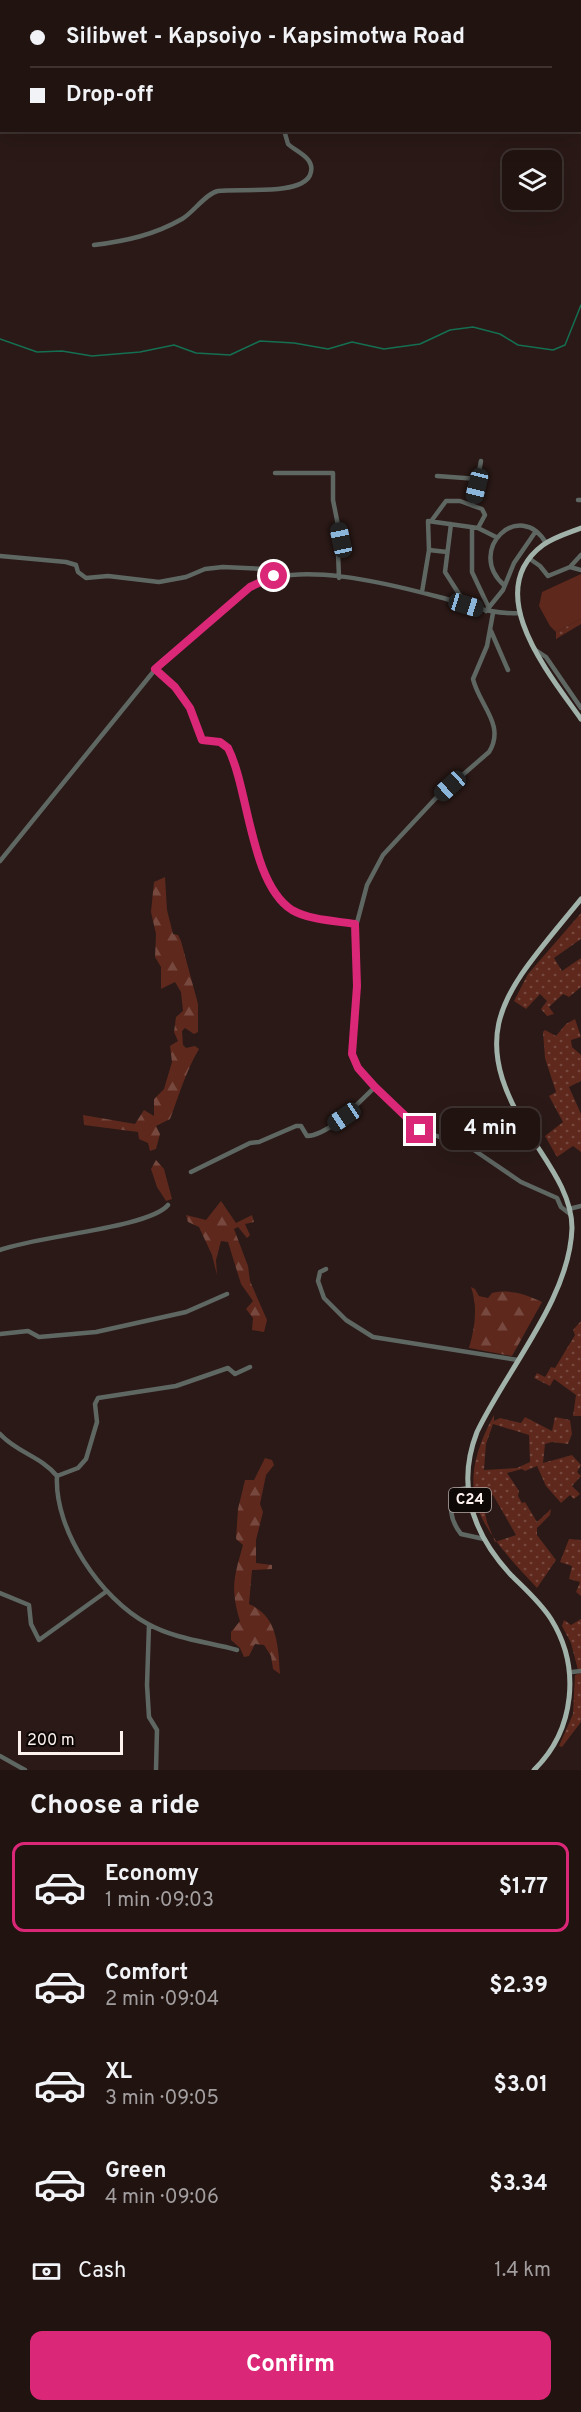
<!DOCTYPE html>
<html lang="en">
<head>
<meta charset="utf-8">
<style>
	:root { --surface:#201310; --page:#281c19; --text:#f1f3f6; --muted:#a29e9f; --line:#3d3230; --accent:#db2777 }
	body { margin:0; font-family:Overpass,sans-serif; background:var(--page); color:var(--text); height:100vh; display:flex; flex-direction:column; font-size:22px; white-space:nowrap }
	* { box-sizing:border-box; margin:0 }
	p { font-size:20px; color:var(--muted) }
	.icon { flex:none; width:33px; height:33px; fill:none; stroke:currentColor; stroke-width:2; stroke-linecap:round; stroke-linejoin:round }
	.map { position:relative; height:1770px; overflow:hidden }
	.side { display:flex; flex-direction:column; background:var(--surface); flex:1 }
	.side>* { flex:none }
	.guide { position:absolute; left:0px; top:0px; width:582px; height:132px; box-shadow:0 6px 24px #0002,0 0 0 2px var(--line); display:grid; align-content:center; height:132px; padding:0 30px; background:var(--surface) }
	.tools { position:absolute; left:502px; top:150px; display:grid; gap:12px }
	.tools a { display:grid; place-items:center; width:60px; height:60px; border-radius:12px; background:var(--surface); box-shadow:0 6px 24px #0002,0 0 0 2px var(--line); font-size:30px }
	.scale { position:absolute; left:18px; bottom:15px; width:105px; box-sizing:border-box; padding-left:6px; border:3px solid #fef2ef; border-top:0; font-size:16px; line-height:21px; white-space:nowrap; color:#fef2ef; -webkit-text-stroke:4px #0d0705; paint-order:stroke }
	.end { position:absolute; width:27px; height:27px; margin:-14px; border:8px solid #db2777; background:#fff; box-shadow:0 0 0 3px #fff }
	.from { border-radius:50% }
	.bubble { position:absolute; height:42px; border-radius:12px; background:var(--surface); box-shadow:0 6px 24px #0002,0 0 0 2px var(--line); font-size:20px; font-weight:700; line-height:42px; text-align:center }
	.car { position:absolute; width:18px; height:36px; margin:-18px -9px; border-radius:8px; box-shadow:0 0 4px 2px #0007; background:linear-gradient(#222 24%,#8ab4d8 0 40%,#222 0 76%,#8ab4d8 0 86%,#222 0) }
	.guide b { display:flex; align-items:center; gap:21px; height:57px; font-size:22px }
	.guide b+b { border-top:2px solid var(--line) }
	.guide i { width:15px; height:15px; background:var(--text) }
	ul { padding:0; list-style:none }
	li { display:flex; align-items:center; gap:18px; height:90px; margin:0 12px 9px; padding:0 18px; border:3px solid transparent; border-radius:12px }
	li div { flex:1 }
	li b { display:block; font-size:22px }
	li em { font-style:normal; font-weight:700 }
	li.on { border-color:var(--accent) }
	li>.icon { width:54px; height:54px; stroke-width:1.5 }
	h2 { padding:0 30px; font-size:27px; line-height:72px }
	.pay { display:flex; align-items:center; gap:15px; height:66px; padding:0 30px; font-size:22px }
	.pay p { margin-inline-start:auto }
	.button { display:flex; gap:12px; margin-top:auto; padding:12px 30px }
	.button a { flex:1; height:69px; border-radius:12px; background:var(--accent); color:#fff; font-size:24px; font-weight:700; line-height:69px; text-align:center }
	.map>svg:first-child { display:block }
	.grass { fill:url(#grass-dots); fill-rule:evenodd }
	.forest { fill:url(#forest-firs) }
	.pitch { fill:#5e281d }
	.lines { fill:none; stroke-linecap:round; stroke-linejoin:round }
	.stream { stroke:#156f52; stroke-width:1.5 }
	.minor { stroke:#5f6763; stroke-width:4.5 }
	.major { stroke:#a0b2a9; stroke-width:5 }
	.route { stroke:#db2777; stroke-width:8 }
	.labels { text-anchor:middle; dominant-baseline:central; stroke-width:4.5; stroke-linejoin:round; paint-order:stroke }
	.shield { fill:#0d0705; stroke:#b6aca9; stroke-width:1.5 }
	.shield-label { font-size:15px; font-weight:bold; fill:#fef2ef }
</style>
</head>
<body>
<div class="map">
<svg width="581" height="1770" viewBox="0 0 581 1770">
	<defs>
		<pattern id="grass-dots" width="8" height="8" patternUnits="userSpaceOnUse" patternTransform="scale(1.5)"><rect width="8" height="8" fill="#5e281d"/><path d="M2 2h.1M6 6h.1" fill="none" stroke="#76483e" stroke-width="1.8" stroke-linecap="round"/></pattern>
		<pattern id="forest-firs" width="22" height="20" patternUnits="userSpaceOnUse" patternTransform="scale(1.5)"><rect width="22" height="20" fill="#5e281d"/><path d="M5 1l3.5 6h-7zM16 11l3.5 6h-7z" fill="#76483e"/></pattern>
	</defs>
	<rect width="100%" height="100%" fill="#2a1916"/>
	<!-- grass -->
	<path class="grass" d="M581,619V624L556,639V632Z
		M581,913V939L554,958L562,971L581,958V987L569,997L563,994L549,1007L554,1014L547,1016L541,1009L547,1001L540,994L526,1009L514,1001L528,974Z
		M575,1019L581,1037L571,1040L572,1047L581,1055V1081L569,1087L581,1114V1152L573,1146L557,1157L545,1136L563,1122L549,1096L556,1092L545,1058L543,1032L545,1030L556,1036L566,1024Z
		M581,1321V1416H573L576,1395L554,1379L550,1386L534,1378L537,1373L545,1377L551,1367L555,1368L575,1335L573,1330Z
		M494,1415V1421L500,1418L521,1423L525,1417L552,1431L555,1417L570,1420L572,1434L568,1444L552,1442L545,1444L543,1463L572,1455L581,1465L577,1472L581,1476L572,1486L580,1494L574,1499L570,1495L561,1503L546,1486L537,1466L525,1471L522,1469L507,1473L519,1491L518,1496L522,1503L525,1502L537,1522L551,1509L550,1515L537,1528V1535L556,1560L537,1588C482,1529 450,1495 494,1415ZM493,1424L529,1435L530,1462L517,1468L484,1470L486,1444ZM493,1495L516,1535L495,1542L487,1522L482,1498Z
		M569,1539L581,1540V1596L576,1592L580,1582L569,1579L572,1566L560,1562Z
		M581,1619V1670H578L571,1643L562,1626L564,1620L571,1625Z
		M581,1673V1722L562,1747L559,1746L573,1714L575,1675Z"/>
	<!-- forest -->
	<path class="forest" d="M165,877L167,910L173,934L178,935L181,941L198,1004V1032L194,1034L185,1028L182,1031L183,1045L186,1048L195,1046L199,1049C186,1071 179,1095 170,1119L156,1126L160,1134L156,1149L150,1151L148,1143L139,1139L138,1132L84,1125L83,1115L135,1124L144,1110L154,1116V1099L164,1089L172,1062L170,1046L178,1041L174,1032L176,1017L183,1011L181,992L175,982L161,989V967L155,957L156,934L151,912L154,882Z
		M156,1160L164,1169L172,1199L166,1201L157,1187L151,1169Z
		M221,1201L236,1223L252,1215L254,1222L245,1224L250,1235L247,1238L238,1227L234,1229L248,1266L250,1281L267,1320L264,1332L252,1330L253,1318L246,1309L253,1301L241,1284L228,1242L221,1241L216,1260L217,1275L212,1255L199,1227L188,1222L186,1215L206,1220Z
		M471,1287L475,1289L479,1296L488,1298L492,1293C511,1289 525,1294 542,1302L512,1356L469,1348C475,1327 478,1308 471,1287Z
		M265,1458L272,1460L274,1465L266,1475L260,1504L263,1512L256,1540V1563L272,1565V1569L252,1570L249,1604C278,1616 278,1646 280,1674L273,1669L271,1656L264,1645L255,1644L249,1656L244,1657L240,1648L231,1640V1632L240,1621C230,1588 234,1577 243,1545L236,1539L238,1509L245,1480H254Z"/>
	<!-- pitch -->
	<path class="pitch" d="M581,574V619L556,632L550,626L539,606L542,592Z"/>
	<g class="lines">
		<!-- stream -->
		<path class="stream" d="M0,339L37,352L62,351L92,356L140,352L174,345L196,353L230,355L260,341L294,343L328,349L352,342L384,349L420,344L450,330L473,327L500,334L518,345L553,350L565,345L581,305"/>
		<!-- minor -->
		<path class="minor" d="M450,0V2
			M55,2L56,0
			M0,54L2,53
			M94,245C126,241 154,235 182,219C194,212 205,194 218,191C238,188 301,196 310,175C317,158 296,152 288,144L284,130
			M275,473H333V500L341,540L338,552L339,578
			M437,476L478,479
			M578,500H581
			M473,504L481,461
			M432,520L446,501H460L482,509L485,515L478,528
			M451,524L445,572L466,605
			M472,529V572L488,606
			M429,550L447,552
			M0,556L66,562L76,565L78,572L86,578L108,576L159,582L186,577L205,569L223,567L264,569L274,576
			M530,559L540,566L548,576L570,567L581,555
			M570,567L581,570
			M504,585C465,550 520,498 546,543
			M422,592L429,550L428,521L478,528L496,537
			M486,611L503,590L514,563L536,531
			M493,613L487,646L473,679C479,705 506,725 489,752L435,799L395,842L383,855L367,885L354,934L357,986L352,1054L359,1068L375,1087L420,1130L471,1148L521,1182L557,1198L561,1207L570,1214
			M491,631L508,670
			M534,649L546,657L581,708
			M155,669L175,687L190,708L202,740L220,742L228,748C249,789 250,883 292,910C309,920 336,921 355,924
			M0,861L162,661L250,587C294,559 390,584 439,597C467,604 490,615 520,613
			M191,1172L250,1143L259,1142L296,1126H301L307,1136C330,1135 359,1102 375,1087
			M569,1209L581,1206
			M0,1250C36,1236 149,1228 168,1205
			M326,1269L320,1272L318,1281L324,1298L346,1320L373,1337L518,1360
			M0,1334L28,1331L39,1337L96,1332L186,1312L227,1294
			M0,1434C16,1452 42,1457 57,1476C54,1530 101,1599 148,1624C175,1639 208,1642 237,1650
			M57,1476L78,1468L86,1459L97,1422L95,1404L98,1398L176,1386L228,1368L235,1374L250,1367
			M466,1488L458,1490C447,1504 450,1520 461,1534L484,1539
			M0,1593L29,1605L31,1624L39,1640L107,1591
			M149,1625L147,1685L149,1717L157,1730L156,1770
			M572,1672L581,1671
			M0,1756L25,1770"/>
		<!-- major -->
		<path class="major" d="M235,0L237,2
			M580,66H581
			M581,528C568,533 554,537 543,545C480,592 550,675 581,719
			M534,1770C575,1730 581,1667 551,1619C540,1602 525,1589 511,1575C472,1533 456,1486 477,1432C507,1369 570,1298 572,1228C572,1199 554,1172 539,1149C459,1031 503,995 581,899"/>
	</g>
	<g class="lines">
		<!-- route -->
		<path class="route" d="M274,576L250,587L155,669L175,687L190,708L202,740L220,742L228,748C249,789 250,883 292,910C309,920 336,921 355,924L357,986L352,1054L358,1068L375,1087L420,1130"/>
	</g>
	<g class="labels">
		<!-- shield labels -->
		<rect class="shield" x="449" y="1488" width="42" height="24" rx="4.5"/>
		<g class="shield-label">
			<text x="470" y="1500">C24</text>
		</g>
	</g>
</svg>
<div class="tools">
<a><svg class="icon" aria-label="layers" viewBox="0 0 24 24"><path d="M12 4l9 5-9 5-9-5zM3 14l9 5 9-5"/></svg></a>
</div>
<div class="scale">200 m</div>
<i class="end from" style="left:274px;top:576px"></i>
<i class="end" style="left:420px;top:1130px"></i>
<div class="bubble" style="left:441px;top:1108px;width:99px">4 min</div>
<i class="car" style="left:477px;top:486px;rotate:194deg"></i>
<i class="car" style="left:341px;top:540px;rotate:348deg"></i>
<i class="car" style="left:466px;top:605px;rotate:107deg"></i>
<i class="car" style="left:450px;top:786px;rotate:228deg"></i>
<i class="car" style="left:344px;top:1117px;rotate:236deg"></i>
<div class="guide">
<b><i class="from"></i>Silibwet - Kapsoiyo - Kapsimotwa Road</b>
<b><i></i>Drop-off</b>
</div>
</div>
<section class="side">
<h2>Choose a ride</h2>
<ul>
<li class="on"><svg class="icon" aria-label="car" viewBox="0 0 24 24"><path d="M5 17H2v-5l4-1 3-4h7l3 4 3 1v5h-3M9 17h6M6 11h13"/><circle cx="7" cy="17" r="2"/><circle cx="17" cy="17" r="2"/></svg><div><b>Economy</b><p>1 min · 09:03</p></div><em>$1.77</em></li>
<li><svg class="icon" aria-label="car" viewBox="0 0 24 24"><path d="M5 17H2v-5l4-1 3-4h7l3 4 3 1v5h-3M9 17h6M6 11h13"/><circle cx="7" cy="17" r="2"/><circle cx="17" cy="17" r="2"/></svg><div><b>Comfort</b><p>2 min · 09:04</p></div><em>$2.39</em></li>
<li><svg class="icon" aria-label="car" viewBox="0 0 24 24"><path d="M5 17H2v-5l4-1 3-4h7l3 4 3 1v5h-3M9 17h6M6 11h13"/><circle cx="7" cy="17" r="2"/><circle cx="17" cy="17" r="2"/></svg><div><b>XL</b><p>3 min · 09:05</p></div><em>$3.01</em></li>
<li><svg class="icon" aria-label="car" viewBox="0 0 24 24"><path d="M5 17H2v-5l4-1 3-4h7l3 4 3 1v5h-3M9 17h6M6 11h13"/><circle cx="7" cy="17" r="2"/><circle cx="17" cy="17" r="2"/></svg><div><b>Green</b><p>4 min · 09:06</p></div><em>$3.34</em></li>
</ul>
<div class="pay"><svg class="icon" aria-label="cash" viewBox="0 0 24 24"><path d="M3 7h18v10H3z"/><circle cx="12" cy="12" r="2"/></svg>Cash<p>1.4 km</p></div>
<div class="button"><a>Confirm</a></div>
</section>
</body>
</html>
